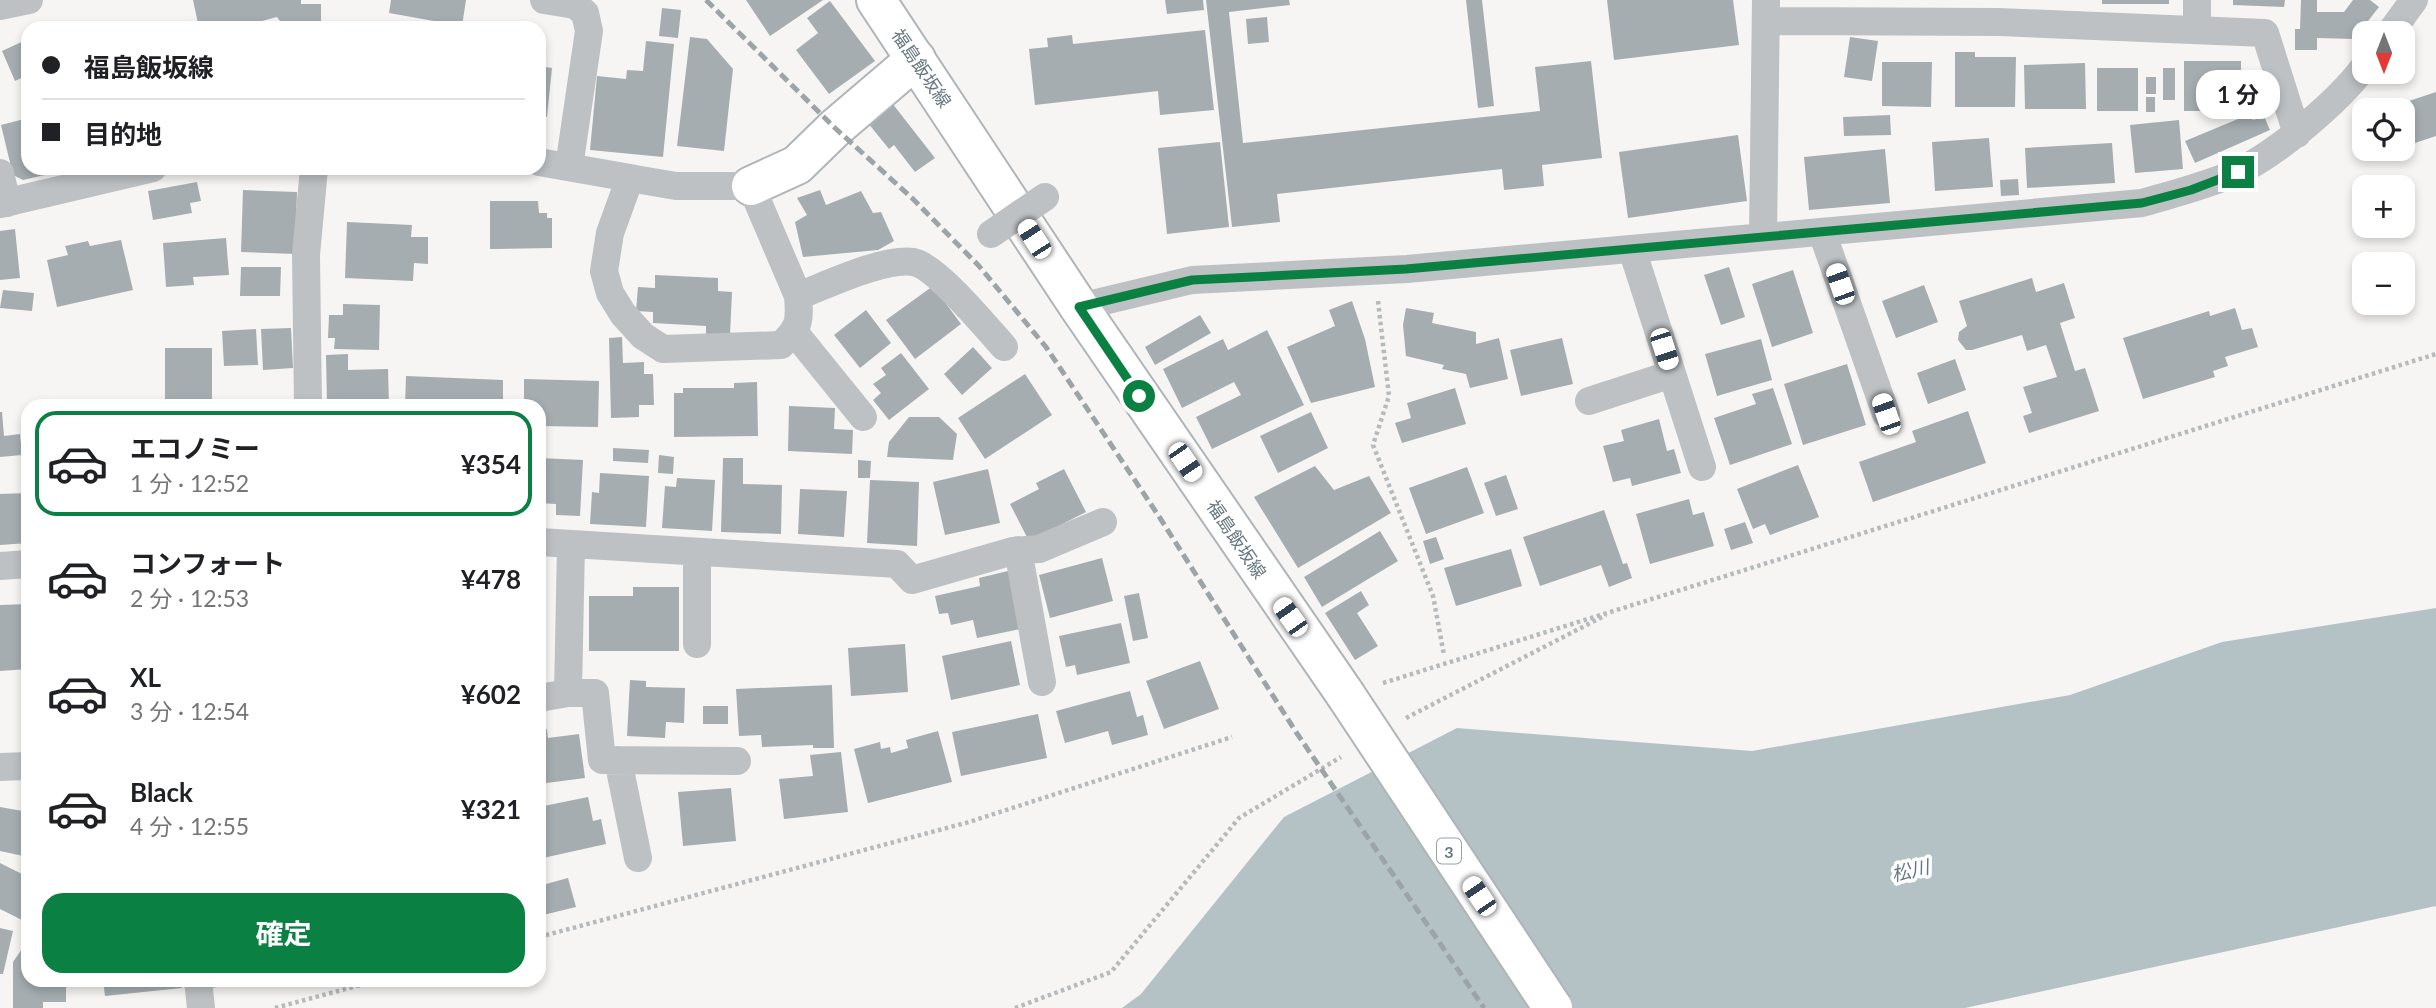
<!DOCTYPE html>
<html lang="ja">
<head>
<meta charset="utf-8">
<style>
	:root { --surface:#fff; --page:#f2f2f2; --text:#202124; --muted:#757577; --line:#e0e0e0; --accent:#0b8043 }
	body { margin:0; font-family:Lato,"Noto Sans JP",sans-serif; background:var(--page); color:var(--text); height:100vh; display:flex; flex-direction:column; font-size:26px; white-space:nowrap }
	* { box-sizing:border-box; margin:0 }
	p { font-size:23px; color:var(--muted) }
	.icon { flex:none; width:38px; height:38px; fill:none; stroke:currentColor; stroke-width:2; stroke-linecap:round; stroke-linejoin:round }
	.map { position:relative; flex:1; overflow:hidden }
	.sheet { position:absolute; left:21px; top:399px; width:525px; height:588px; display:flex; flex-direction:column; background:var(--surface); border-radius:21px; box-shadow:0 4px 10px #0003 }
	.sheet>* { flex:none }
	.top-card { position:absolute; left:21px; top:21px; width:525px; height:154px; border-radius:21px; box-shadow:0 4px 10px #0003; display:grid; align-content:center; height:154px; padding:0 21px; background:var(--surface) }
	.needle { width:46px; rotate:180deg }
	.controls { position:absolute; left:2352px; top:21px; display:grid; gap:14px }
	.controls a { display:grid; place-items:center; width:63px; height:63px; border-radius:14px; background:var(--surface); box-shadow:0 4px 10px #0003; font-size:35px }
	.end { position:absolute; width:32px; height:32px; margin:-16px; border:9px solid #0b8043; background:#fff; box-shadow:0 0 0 4px #fff }
	.from { border-radius:50% }
	.bubble { position:absolute; height:49px; border-radius:21px; background:var(--surface); box-shadow:0 4px 10px #0003; font-size:23px; font-weight:700; line-height:49px; text-align:center }
	.car { position:absolute; width:21px; height:42px; margin:-21px -10px; border-radius:9px; box-shadow:0 0 5px 2px #0007; background:linear-gradient(#fff 24%,#345 0 40%,#fff 0 76%,#345 0 86%,#fff 0) }
	.top-card b { display:flex; align-items:center; gap:24px; height:66px; font-size:26px }
	.top-card b+b { border-top:2px solid var(--line) }
	.top-card i { width:18px; height:18px; background:var(--text) }
	ul { padding:12px 0 0; list-style:none }
	li { display:flex; align-items:center; gap:21px; height:105px; margin:0 14px 10px; padding:0 7px; border:4px solid transparent; border-radius:21px }
	li div { flex:1 }
	li b { display:block; font-size:26px }
	li em { font-style:normal; font-weight:700 }
	li.on { border-color:var(--accent) }
	li>.icon { width:63px; height:63px; stroke-width:1.5 }
	.button { display:flex; gap:14px; margin-top:auto; padding:14px 21px }
	.button a { flex:1; height:80px; border-radius:21px; background:var(--accent); color:#fff; font-size:28px; font-weight:700; line-height:80px; text-align:center }
	.map>svg:first-child { display:block }
	.water { fill:#b5c2c5 }
	.building { fill:#a5adb1 }
	.lines { fill:none; stroke-linecap:round; stroke-linejoin:round }
	.secondary-casing { stroke:#afb5b9; stroke-width:42 }
	.primary-casing { stroke:#aeb4b7; stroke-width:42 }
	.path { stroke:#b7babc; stroke-width:4.5; stroke-dasharray:3.5 3.5; stroke-linecap:butt }
	.street { stroke:#bdc1c4; stroke-width:28 }
	.secondary { stroke:#fff; stroke-width:38 }
	.primary { stroke:#fff; stroke-width:38 }
	.rail { stroke:#9da4a8; stroke-width:5; stroke-dasharray:10 5; stroke-linecap:butt }
	.primary-bridge-casing { stroke:#aeb4b7; stroke-width:42; stroke-linecap:butt }
	.street-bridge { stroke:#bdc1c4; stroke-width:28 }
	.primary-bridge { stroke:#fff; stroke-width:38 }
	.route { stroke:#0b8043; stroke-width:9 }
	.labels { text-anchor:middle; dominant-baseline:central; stroke-width:7; stroke-linejoin:round; paint-order:stroke }
	.shield { fill:#fff; stroke:#95a0a7; stroke-width:2 }
	.shield-label { font-size:16px; font-weight:bold; fill:#677881 }
	.street-label { font-size:18px; fill:#677881; stroke:#fff }
	.water-label { font-size:19px; font-style:italic; fill:#63797e; stroke:#fff }
</style>
</head>
<body>
<div class="map">
<svg width="2436" height="1008" viewBox="0 0 2436 1008">
	<rect width="100%" height="100%" fill="#f6f5f3"/>
	<!-- water -->
	<path class="water" d="M2436,608V906L1965,1008H1122L1141,994L1284,817L1457,728L1752,751L2070,695L2222,642Z"/>
	<!-- building -->
	<path class="building" d="M193,0H301V4H321V28H285L277,17L258,22L260,28H199Z
		M391,0H466L462,26L389,13Z
		M746,0H823L770,36Z
		M1165,0H1203L1204,10L1167,14Z
		M1206,0H1289L1290,5L1229,12L1243,143L1540,111L1535,67L1591,61L1602,158L1542,165L1544,186L1504,190L1502,169L1277,194L1280,222L1232,227Z
		M1466,0H1482L1494,106L1478,108Z
		M1607,0H1733L1739,45L1614,60Z
		M2102,0H2169V4H2102Z
		M2233,0H2285L2284,7L2233,5Z
		M2301,0H2317V12H2344L2353,0H2370L2379,7L2354,39L2317,38V50H2295V29H2300Z
		M830,1L875,61L829,94L796,50L818,33L807,18Z
		M662,8L681,10L678,38L659,36Z
		M1267,17L1269,42L1248,44L1246,19Z
		M66,22L69,28H53Z
		M1205,30L1214,110L1160,115L1158,91L1035,105L1029,49L1048,47L1047,38L1072,35L1073,44Z
		M690,37L707,39L733,69L724,151L677,146Z
		M1850,37L1878,41L1872,81L1844,77Z
		M28,39V75L15,81L2,51Z
		M646,41L674,44L663,157L590,150L597,76L626,79L627,70L643,71Z
		M1955,52H1975V57H2016L2015,107H1955Z
		M2184,61H2241V111H2184Z
		M1882,62H1932L1931,107L1882,106Z
		M2085,63L2086,109H2025L2024,65Z
		M539,66L552,68L547,117L539,116Z
		M2097,68H2138V111H2097Z
		M2163,68H2175V100H2163Z
		M2146,77H2156V94H2146Z
		M2436,92V136L2403,147V110H2382Z
		M2146,97H2155V112H2146Z
		M892,103L935,158L915,172L894,145L889,149L868,123Z
		M2250,114L2253,120L2264,116L2270,130L2195,163L2185,141Z
		M1890,115L1891,135L1844,136L1843,117Z
		M28,118V168H48L49,174L23,180L13,175L1,125Z
		M2179,120L2183,169L2135,173L2130,125Z
		M1738,135L1747,201L1628,218L1619,152Z
		M1989,138L1993,187L1935,191L1932,142Z
		M1220,142L1229,227L1167,234L1158,148Z
		M2112,143L2115,183L2027,188L2025,148Z
		M1885,149L1890,203L1809,210L1804,157Z
		M2018,179L2019,195L2001,196L2000,180Z
		M197,182L201,201L190,203L192,213L153,220L148,191Z
		M243,190L297,192L295,254L241,252Z
		M820,190L826,205L861,191L873,213L881,212L894,241L878,250L803,257L795,222L807,215L797,198Z
		M490,201H538L539,213H547V218H552V248L490,249Z
		M347,222L412,225L411,237H428V264L414,263L413,281L345,278Z
		M15,229L20,278L0,280V231Z
		M226,238L229,275L193,277L194,285L166,287L163,243Z
		M121,240L133,290L57,307L47,260L68,255L65,246L88,241L90,246Z
		M241,267H281L280,296H240Z
		M1729,267L1745,317L1721,325L1704,275Z
		M1793,270L1813,333L1772,347L1752,284Z
		M655,275L718,278V291L732,292L730,335L706,334V326L653,323V312L636,311L638,287L655,288Z
		M2032,278L2036,292L2064,283L2075,318L2060,323L2075,371L2085,368L2099,411L2029,433L2023,416L2032,413L2023,387L2057,377L2046,345L2027,351L2022,335L1972,350H1966L1958,340L1959,332L1967,326L1959,301Z
		M1924,285L1938,322L1896,338L1882,301Z
		M933,286L961,324L915,359L886,320Z
		M3,290L34,293L32,311L0,308Z
		M1352,301L1365,339L1375,387L1311,403L1287,347L1335,326L1329,310Z
		M343,304L380,305L379,350L334,349L335,338H328L329,315H343Z
		M1406,308L1434,313L1432,323L1476,332V344L1499,338L1508,379L1470,388L1466,374L1442,369L1444,365L1406,356L1403,325Z
		M2235,308L2242,330L2252,328L2258,347L2225,357L2228,366L2213,371L2215,377L2143,399L2123,338L2209,311L2210,316Z
		M866,310L891,343L860,368L834,335Z
		M1200,315L1211,333L1155,365L1145,347Z
		M291,328L293,368L263,370L261,329Z
		M256,329L258,365L224,366L222,331Z
		M1267,330L1304,405L1212,449L1196,417L1241,395L1234,382L1182,408L1163,369L1223,339L1228,350Z
		M622,337L623,363L644,362V374H653L654,405H639V417L611,418L609,338Z
		M1562,338L1573,384L1521,396L1510,350Z
		M1761,339L1772,380L1717,396L1705,354Z
		M973,347L992,368L962,395L944,374Z
		M165,348H212V406H165Z
		M901,353L929,389L889,420L873,400L881,393L873,384L886,375L881,368Z
		M348,354V370L388,369L389,406H327L326,355Z
		M1955,359L1966,390L1928,404L1917,373Z
		M1847,364L1866,425L1803,445L1784,384Z
		M1025,374L1052,415L985,459L958,418Z
		M406,376L503,380V406H405Z
		M524,379L599,381L598,427L539,426V406H524Z
		M757,382L758,436L674,437V393H683V388H734V383Z
		M1455,388L1466,424L1402,443L1395,423L1411,418L1407,403Z
		M1773,388L1792,444L1730,465L1714,418L1756,404L1752,394Z
		M789,406L835,408L834,429L853,430L852,454L788,451Z
		M1968,411L1986,463L1873,502L1859,462L1916,442L1912,431Z
		M0,412H2L4,436L20,434L22,455L0,457Z
		M1311,412L1328,448L1278,473L1260,436Z
		M909,417H939L957,434L953,460L887,457L889,442Z
		M1659,419L1667,451L1674,449L1681,473L1632,486L1630,478L1613,482L1603,446L1624,441L1621,430Z
		M613,448L649,450L648,463L613,461Z
		M659,455L674,457L673,474L658,473Z
		M539,458L583,460L580,516L556,515V504L539,503Z
		M723,458H743V484L782,485L781,534L721,532Z
		M858,460L871,461L870,478H858Z
		M1798,465L1819,517L1770,535L1765,524L1753,529L1737,489Z
		M1315,466L1334,490L1369,476L1391,513L1298,568L1254,497Z
		M1467,467L1484,513L1426,534L1409,488Z
		M988,469L1000,523L945,535L933,482Z
		M1064,469L1086,512L1029,541L1010,504L1039,489L1036,483Z
		M600,473L649,476L646,527L590,524L592,492L599,493Z
		M1506,475L1518,509L1496,516L1484,483Z
		M677,478L715,480L712,531L662,528L665,486L676,487Z
		M870,480L919,482L917,546L867,543Z
		M800,489L847,491L844,537L798,534Z
		M28,493V543L0,545V494Z
		M1689,499L1693,515L1704,512L1714,546L1650,564L1636,514Z
		M1604,510L1623,564L1627,563L1632,578L1609,587L1601,565L1540,586L1523,537Z
		M1745,522L1753,543L1731,550L1724,529Z
		M1380,531L1398,561L1322,607L1304,577Z
		M1436,537L1444,559L1430,564L1423,541Z
		M1511,549L1522,586L1456,606L1444,568Z
		M1102,558L1113,601L1050,618L1039,575Z
		M1012,570L1025,628L977,638L973,620L951,625L948,613L939,614L935,596L980,586L979,578Z
		M633,587H679V651H589V596H633Z
		M1361,591L1369,605L1357,613L1378,646L1355,660L1325,613Z
		M1139,593L1148,638L1133,641L1124,596Z
		M28,604V669L0,671V605Z
		M1121,623L1130,663L1077,675L1075,665L1066,667L1059,636Z
		M1011,641L1020,685L951,700L942,656Z
		M905,644L908,692L851,696L848,648Z
		M1200,661L1219,709L1164,729L1146,681Z
		M630,680L646,681V687L685,688L684,723L666,722L665,738L627,736Z
		M832,685L834,748H813V745L762,747L761,735L739,736L736,689Z
		M1130,691L1137,717L1143,715L1148,735L1112,745L1108,731L1065,743L1056,711Z
		M703,706H728V724H703Z
		M1038,714L1047,758L961,776L952,732Z
		M547,729L548,738L579,734L585,778L539,784V730Z
		M938,731L952,782L868,803L854,749L880,742L881,749L890,747L891,753L908,748L906,740Z
		M841,752L848,812L784,819L779,779L813,776L810,755Z
		M731,788L736,841L683,846L678,792Z
		M588,797L593,821L601,819L606,844L543,858L539,841V807Z
		M0,807L28,812V857L0,851Z
		M0,863L28,877V910L22,920L0,909Z
		M568,878L576,907L539,916V880L544,879L546,884Z
		M0,928L13,931L3,974H0Z
		M26,943H28V980H66V1002H43V1008H13V962Z
		M103,980H181L182,988L105,996Z
		M211,980H245V981L212,988Z"/>
	<g class="lines">
		<!-- secondary casing -->
		<g class="secondary-casing">
			<path id="secondary" d="M751,186L797,165L835,128L916,59"/>
		</g>
		<!-- primary casing -->
		<g class="primary-casing">
			<path id="primary" d="M876,0L1079,307L1345,694"/>
		</g>
		<!-- path -->
		<path class="path" d="M1378,301L1389,396L1373,445L1433,596L1444,655
			M1383,683L2436,354
			M1406,718L1606,615
			M539,937L969,822L1232,737
			M275,1008L379,980
			M1015,1008L1111,972L1239,818L1341,757"/>
		<!-- street -->
		<path class="street" d="M544,0L575,5L585,13L589,31L569,167
			M0,6L29,0
			M1767,21L1999,22L2265,33L2297,134
			M2197,29V0
			M2390,33L2414,0
			M539,162L630,178L635,179L676,186H751L798,296C800,320 800,328 781,345L663,349L643,336L623,314L610,293L604,271L610,233L630,178
			M0,173L7,203
			M0,204L153,168
			M1822,232L1886,414
			M1763,237L1766,0
			M1632,249L1702,467
			M798,296C827,285 883,258 913,262C935,265 987,328 1004,347
			M1079,307L1192,280L1407,269L2142,203C2173,194 2205,186 2235,173C2274,156 2338,102 2364,67
			M795,333L863,417
			M1589,401L1672,374
			M308,406L306,255L314,168
			M539,542L897,564L912,580L1013,551L1039,549L1103,522
			M1018,550L1042,682
			M697,552V644
			M0,566L28,564
			M568,693L571,544
			M539,698L568,693H595L602,760L737,761
			M618,760L638,858
			M0,767L28,766
			M198,980L201,1008"/>
		<!-- secondary -->
		<use href="#secondary" class="secondary"/>
		<!-- primary -->
		<use href="#primary" class="primary"/>
		<!-- rail -->
		<path class="rail" d="M706,0L835,128L912,198L979,266L1046,347L1160,518L1296,732L1484,1008"/>
		<!-- primary-bridge casing -->
		<g class="primary-bridge-casing">
			<path id="primary-bridge" d="M1345,694L1553,1008"/>
		</g>
		<!-- street-bridge -->
		<path class="street-bridge" d="M991,234L1045,197"/>
		<!-- primary-bridge -->
		<use href="#primary-bridge" class="primary-bridge"/>
	</g>
	<g class="lines">
		<!-- route -->
		<path class="route" d="M1139,396L1079,307L1192,280L1406,269L2142,203L2191,190L2238,172"/>
	</g>
	<g class="labels">
		<!-- shield labels -->
		<rect class="shield" x="1437" y="838.5" width="24" height="25" rx="5"/>
		<g class="shield-label">
			<text x="1449" y="851">3</text>
		</g>
		<!-- street labels -->
		<g class="street-label">
			<text transform="translate(922 68) rotate(56)">福島飯坂線</text>
			<text transform="translate(1237 539) rotate(56)">福島飯坂線</text>
		</g>
		<!-- water labels -->
		<g class="water-label">
			<text transform="translate(1910 870) rotate(-13)">松川</text>
		</g>
	</g>
</svg>
<div class="controls">
<a><svg class="needle" viewBox="-14 -14 28 28"><path d="M0-13l5 13h-10z" fill="#e53935"/><path d="M0 13l5-13h-10z" fill="#757577"/></svg></a>
<a><svg class="icon" aria-label="locate" viewBox="0 0 24 24"><circle cx="12" cy="12" r="6"/><path d="M12 2v4M12 18v4M2 12h4M18 12h4"/></svg></a>
<a>+</a>
<a>−</a>
</div>
<i class="end from" style="left:1139px;top:396px"></i>
<i class="end" style="left:2238px;top:172px"></i>
<div class="bubble" style="left:2196px;top:70px;width:84px">1 分</div>
<i class="car" style="left:1034px;top:239px;rotate:327deg"></i>
<i class="car" style="left:1840px;top:284px;rotate:341deg"></i>
<i class="car" style="left:1664px;top:349px;rotate:162deg"></i>
<i class="car" style="left:1886px;top:414px;rotate:341deg"></i>
<i class="car" style="left:1185px;top:462px;rotate:146deg"></i>
<i class="car" style="left:1290px;top:617px;rotate:325deg"></i>
<i class="car" style="left:1479px;top:896px;rotate:326deg"></i>
<div class="top-card">
<b><i class="from"></i>福島飯坂線</b>
<b><i></i>目的地</b>
</div>
<section class="sheet">
<ul>
<li class="on"><svg class="icon" aria-label="car" viewBox="0 0 24 24"><path d="M5 17H2v-5l4-1 3-4h7l3 4 3 1v5h-3M9 17h6M6 11h13"/><circle cx="7" cy="17" r="2"/><circle cx="17" cy="17" r="2"/></svg><div><b>エコノミー</b><p>1 分 · 12:52</p></div><em>¥354</em></li>
<li><svg class="icon" aria-label="car" viewBox="0 0 24 24"><path d="M5 17H2v-5l4-1 3-4h7l3 4 3 1v5h-3M9 17h6M6 11h13"/><circle cx="7" cy="17" r="2"/><circle cx="17" cy="17" r="2"/></svg><div><b>コンフォート</b><p>2 分 · 12:53</p></div><em>¥478</em></li>
<li><svg class="icon" aria-label="car" viewBox="0 0 24 24"><path d="M5 17H2v-5l4-1 3-4h7l3 4 3 1v5h-3M9 17h6M6 11h13"/><circle cx="7" cy="17" r="2"/><circle cx="17" cy="17" r="2"/></svg><div><b>XL</b><p>3 分 · 12:54</p></div><em>¥602</em></li>
<li><svg class="icon" aria-label="car" viewBox="0 0 24 24"><path d="M5 17H2v-5l4-1 3-4h7l3 4 3 1v5h-3M9 17h6M6 11h13"/><circle cx="7" cy="17" r="2"/><circle cx="17" cy="17" r="2"/></svg><div><b>Black</b><p>4 分 · 12:55</p></div><em>¥321</em></li>
</ul>
<div class="button"><a>確定</a></div>
</section>
</div>
</body>
</html>
